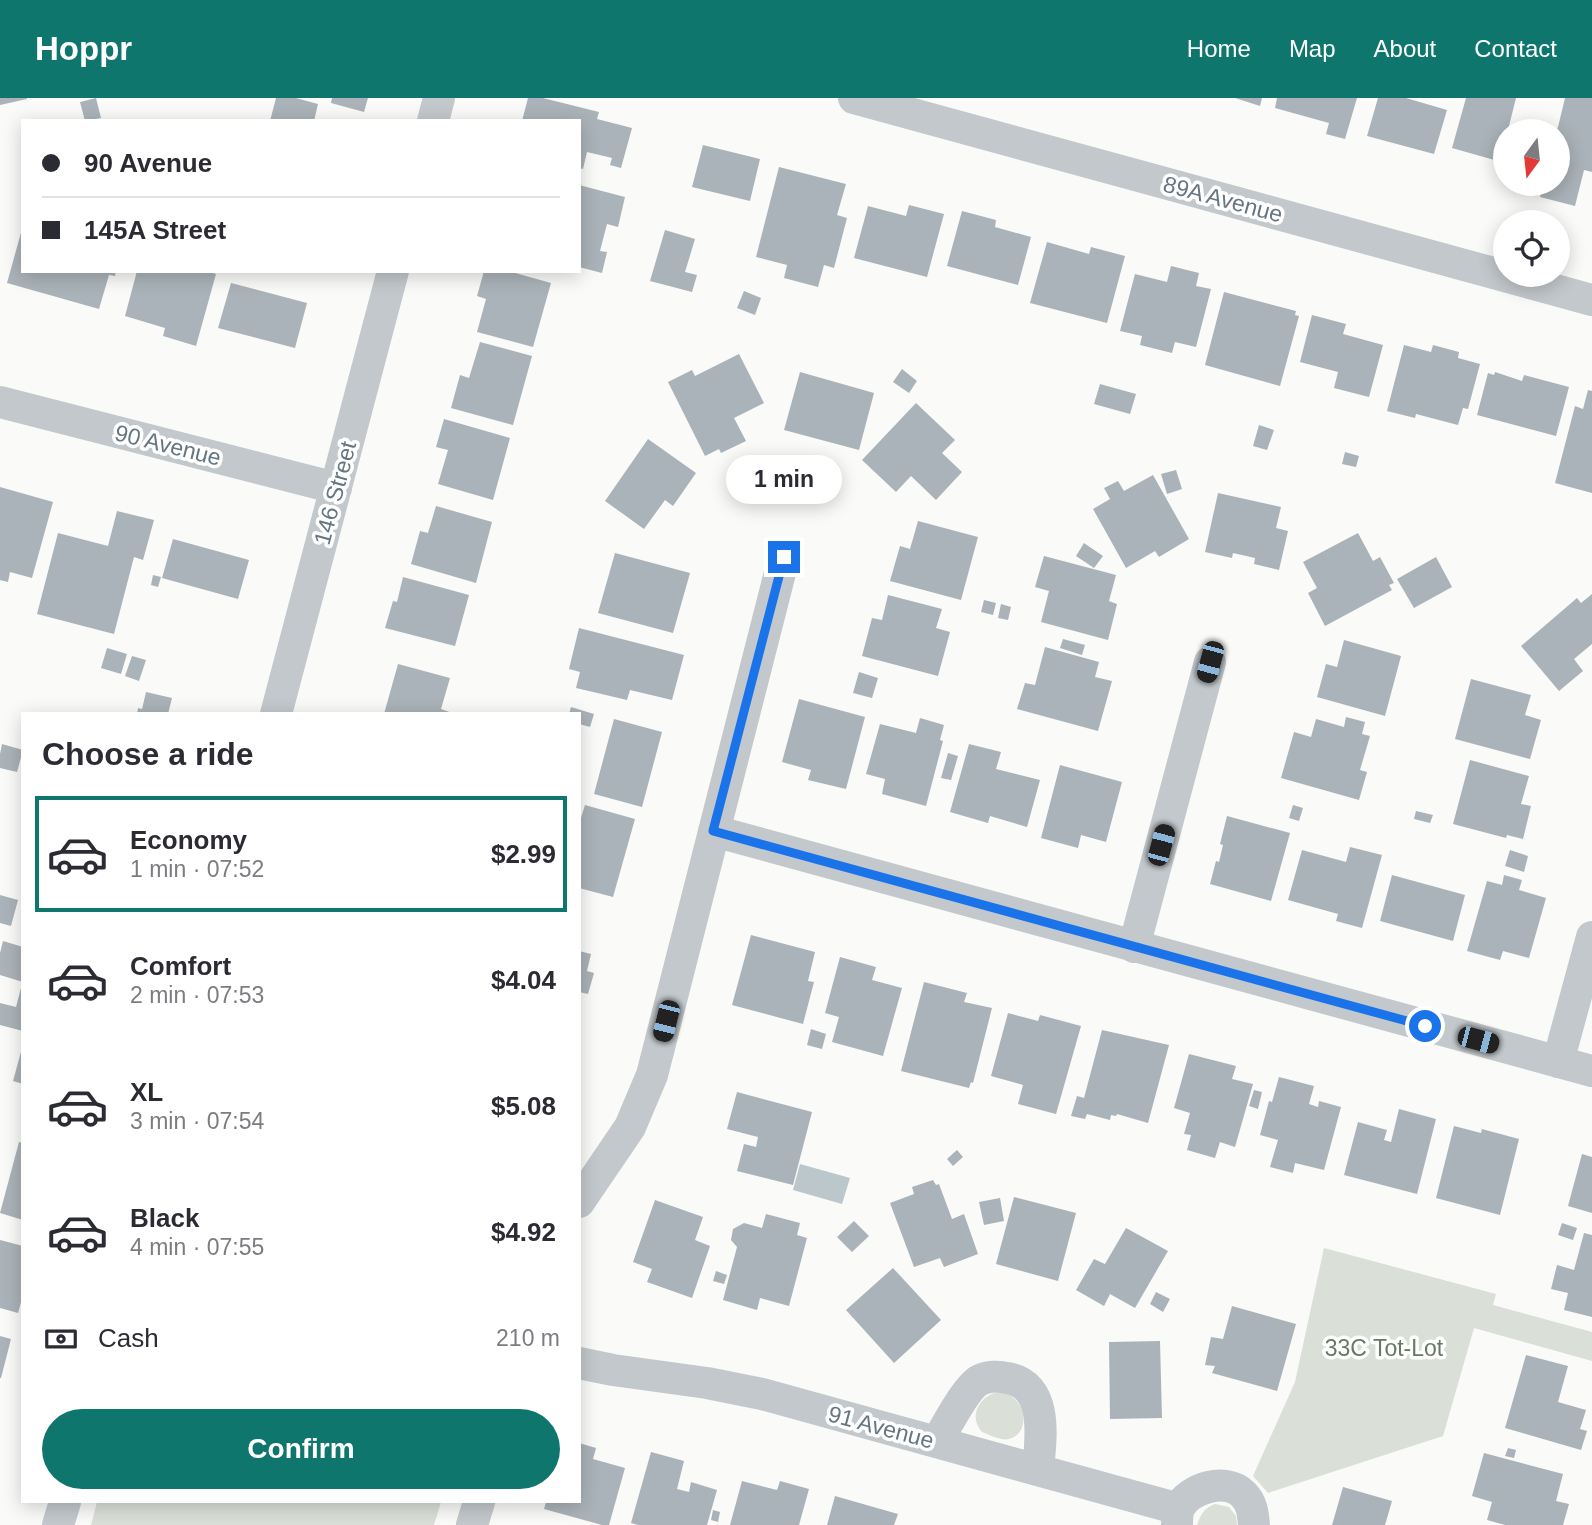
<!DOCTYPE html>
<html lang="en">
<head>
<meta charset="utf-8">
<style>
	:root { --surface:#fff; --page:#f7f7f7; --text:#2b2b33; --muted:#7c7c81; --line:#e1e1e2; --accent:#0f766e }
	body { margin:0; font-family:Helvetica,sans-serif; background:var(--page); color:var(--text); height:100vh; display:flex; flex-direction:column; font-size:26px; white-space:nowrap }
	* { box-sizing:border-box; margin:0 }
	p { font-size:23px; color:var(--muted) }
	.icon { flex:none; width:38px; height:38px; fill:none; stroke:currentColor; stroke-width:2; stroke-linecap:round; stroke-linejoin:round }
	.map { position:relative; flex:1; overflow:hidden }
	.drawer { position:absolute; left:21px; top:614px; width:560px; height:791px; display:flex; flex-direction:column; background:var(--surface); border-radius:0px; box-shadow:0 4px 18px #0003 }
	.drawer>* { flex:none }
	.top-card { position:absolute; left:21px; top:21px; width:560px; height:154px; border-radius:0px; box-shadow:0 4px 18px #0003; display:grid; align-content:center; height:154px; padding:0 21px; background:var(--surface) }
	.needle { width:46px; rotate:195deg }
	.controls { position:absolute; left:1493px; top:21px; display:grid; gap:14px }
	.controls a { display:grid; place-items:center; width:77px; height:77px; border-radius:50%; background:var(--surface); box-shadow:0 4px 18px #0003; font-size:35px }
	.end { position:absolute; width:32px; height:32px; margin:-16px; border:9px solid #1a73e8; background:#fff; box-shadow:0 0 0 4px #fff }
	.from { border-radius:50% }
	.bubble { position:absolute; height:49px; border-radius:24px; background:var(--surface); box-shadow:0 4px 18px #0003; font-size:23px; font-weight:700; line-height:49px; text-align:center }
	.car { position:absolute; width:21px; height:42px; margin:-21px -10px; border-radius:9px; box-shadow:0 0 5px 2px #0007; background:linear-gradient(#222 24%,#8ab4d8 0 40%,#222 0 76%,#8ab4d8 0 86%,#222 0) }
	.top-card b { display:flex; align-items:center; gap:24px; height:66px; font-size:26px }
	.top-card b+b { border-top:2px solid var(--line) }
	.top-card i { width:18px; height:18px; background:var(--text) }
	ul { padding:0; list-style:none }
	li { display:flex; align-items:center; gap:21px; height:116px; margin:0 14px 10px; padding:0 7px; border:4px solid transparent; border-radius:0px }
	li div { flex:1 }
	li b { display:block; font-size:26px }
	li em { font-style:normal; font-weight:700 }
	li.on { border-color:var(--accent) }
	li>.icon { width:63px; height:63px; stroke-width:1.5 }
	h2 { padding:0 21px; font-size:32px; line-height:84px }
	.pay { display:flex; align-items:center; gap:18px; height:77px; padding:0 21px; font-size:26px }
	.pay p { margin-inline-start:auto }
	.action { display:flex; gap:14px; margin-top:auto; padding:14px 21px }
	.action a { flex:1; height:80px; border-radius:42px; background:var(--accent); color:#fff; font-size:28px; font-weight:700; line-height:80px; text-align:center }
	header { display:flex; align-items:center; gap:42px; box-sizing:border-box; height:98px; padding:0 35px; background:var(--accent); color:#fff }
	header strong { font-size:33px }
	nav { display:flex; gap:38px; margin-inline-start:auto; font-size:24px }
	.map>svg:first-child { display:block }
	.green { fill:#dadfd7 }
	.water { fill:#bbc7cb }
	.building { fill:#aab3b9 }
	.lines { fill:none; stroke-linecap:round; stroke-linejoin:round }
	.street { stroke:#c3c8cc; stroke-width:32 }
	.route { stroke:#1a73e8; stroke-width:9 }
	.labels { text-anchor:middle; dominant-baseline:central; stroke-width:7; stroke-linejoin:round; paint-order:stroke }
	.street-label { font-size:23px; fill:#657683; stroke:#fff }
	.park-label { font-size:23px; fill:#687a64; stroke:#fff }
</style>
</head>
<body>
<header>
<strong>Hoppr</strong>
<nav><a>Home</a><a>Map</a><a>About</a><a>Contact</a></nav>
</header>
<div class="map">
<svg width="1592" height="1427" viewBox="0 0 1592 1427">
	<rect width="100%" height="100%" fill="#fafaf8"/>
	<!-- green -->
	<path class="green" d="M1324,1150L1496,1196L1493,1207L1592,1234V1263L1474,1230L1443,1338L1268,1395L1253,1378L1295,1284Z
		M998,1294C1027,1296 1032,1335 1009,1341C1001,1343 990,1337 982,1334C968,1319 979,1298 998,1294Z
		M97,1404H441L434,1427H91Z
		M1215,1406L1229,1409L1236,1418L1237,1427H1197C1201,1416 1204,1410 1215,1406Z"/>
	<!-- water -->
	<path class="water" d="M800,1066L850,1080L842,1106L793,1092Z"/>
	<!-- building -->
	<path class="building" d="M0,0H27V1L0,7Z
		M96,0L101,20L85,23L80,4Z
		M276,0H296L318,6L314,23H270Z
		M332,0H368L364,14L331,5Z
		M528,0H543L599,14L597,21L632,30L621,70L610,67L612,60L587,54L583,71L579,70V23H522Z
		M1235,0H1262L1260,8Z
		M1277,0H1357L1345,41L1326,36L1329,25L1275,10Z
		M1378,0H1406L1447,12L1434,56L1367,38Z
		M1466,0H1516L1509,28L1525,33H1505V65L1452,50Z
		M1565,0H1592V74L1584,72L1575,108L1540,99L1543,86H1558L1557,33Z
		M703,47L760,61L750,103L692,89Z
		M779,69L846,86L837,117L847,120L834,170L824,167L818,189L784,180L787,167L756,159Z
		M579,87L625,99L618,129L607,126L600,153L607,154L602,175L579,169Z
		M909,107L944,116L927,179L854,160L868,108L906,118Z
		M962,113L996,122L995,129L1031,139L1018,187L947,168Z
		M22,131L23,173H116L115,178L109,177L99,211L7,185Z
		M665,132L695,141L685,174L697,177L692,194L650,183Z
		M1047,144L1089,156L1091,149L1125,158L1107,225L1030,205Z
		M1171,168L1199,175L1196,188L1211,191L1196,249L1175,244L1172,255L1140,247L1142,238L1120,233L1135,176L1167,184Z
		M137,173H206L216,176L196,248L163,238L165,230L125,218Z
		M484,173H508L551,185L533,249L477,234L486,201L477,198Z
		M231,185L307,205L295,250L218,230Z
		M744,193L761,200L755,217L737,210Z
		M1224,194L1296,213L1295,217L1299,218L1280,288L1205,267Z
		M1312,217L1346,226L1343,236L1383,247L1369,299L1334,290L1338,274L1300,264Z
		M480,244L532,258L513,327L451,310L460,277L469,280Z
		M1404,247L1431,254L1433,247L1459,254L1458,260L1480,266L1468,311L1463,310L1458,327L1416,316L1415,320L1387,313Z
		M739,256L764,305L734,320L746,343L721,355L719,351L705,358L668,284L692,272L695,278Z
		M902,271L917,283L909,295L893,284Z
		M800,274L874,295L859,352L784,332Z
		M1495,274L1522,283L1524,277L1569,289L1556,338L1477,317L1488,275L1494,277Z
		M1100,286L1136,296L1130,316L1094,306Z
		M1588,292L1592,293V395L1555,385L1575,308L1583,311Z
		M916,305L955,342L942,355L962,374L936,402L911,378L896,394L862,362Z
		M444,321L510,340L493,402L438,386L448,352L436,349Z
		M1259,327L1274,332L1267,352L1253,348Z
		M648,341L696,375L673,408L665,402L644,431L605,403Z
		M1345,354L1359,358L1356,369L1342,366Z
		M1176,372L1182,391L1167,396L1161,376Z
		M1153,377L1189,441L1159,459L1155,453L1126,470L1093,411L1110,401L1104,390L1118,383L1124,393Z
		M0,389L53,404L32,480L10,474L8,484L0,482Z
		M1218,395L1281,409L1276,430L1288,433L1279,472L1254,466L1255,460L1233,455L1232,460L1205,454Z
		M436,408L492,424L476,485L411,466L420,433L428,435Z
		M117,413L154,422L143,462L134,459L114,536L37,516L58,435L108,448Z
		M918,423L978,439L961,502L890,483L900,448L910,451Z
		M1358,435L1373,463L1380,459L1394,485L1389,487L1392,492L1325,528L1308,495L1317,490L1303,464Z
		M173,441L249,462L238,501L162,480Z
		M1084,445L1103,458L1094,470L1076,458Z
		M615,455L690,475L673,535L598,515Z
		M1044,458L1116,477L1109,503L1117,506L1108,542L1041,524L1049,493L1035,489Z
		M1436,459L1452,489L1414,510L1397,481Z
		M153,477L161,479L158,489L151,487Z
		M403,479L469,497L455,548L385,530L393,503L397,504Z
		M1592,496V546L1574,561L1583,573L1559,593L1521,548L1577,500L1581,505Z
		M888,497L942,511L936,530L950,534L938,578L862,558L872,520L882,522Z
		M984,502L996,505L993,517L981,514Z
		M1001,506L1011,509L1008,522L998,520Z
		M579,530L684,557L672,602L630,592L627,602L576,590L580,574L569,571Z
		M1063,541L1085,547L1082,557L1060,550Z
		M1344,542L1401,558L1385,618L1317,599L1326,566L1337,569Z
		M1045,549L1099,564L1095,579L1112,583L1098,633L1017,611L1025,585L1035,587Z
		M107,550L127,556L121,576L101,570Z
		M132,558L146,562L139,583L125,578Z
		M398,566L450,580L441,611L455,616H384Z
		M859,574L878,580L872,600L853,595Z
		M1471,581L1531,597L1525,617L1541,622L1530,661L1455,641Z
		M146,594L172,600L168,616H137L138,610L142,611Z
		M799,601L865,619L846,691L808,682L811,672L782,664Z
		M571,609L594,616L590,629L579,626V616H569Z
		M1346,619L1365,624L1362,636L1370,638L1360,672L1367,674L1359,702L1281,680L1294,634L1311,639L1316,621L1344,629Z
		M920,620L944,627L940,642L943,643L926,708L882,696L885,681L866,676L880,626L916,635Z
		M614,621L662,634L642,709L594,696Z
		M2,646L23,652L17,674L0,670V656Z
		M969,646L1001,654L996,671L1040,682L1027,729L990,718L988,725L950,714Z
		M948,655L958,658L951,682L941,680Z
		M1470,662L1529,678L1521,706L1531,708L1523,741L1507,737L1506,740L1453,726Z
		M1060,667L1122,684L1106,744L1081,737L1078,750L1041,740Z
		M585,707L635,721L613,799L579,790V726Z
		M1293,707L1303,710L1299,723L1289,720Z
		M1416,713L1433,717L1430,725L1414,721Z
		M1227,718L1290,735L1271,803L1210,786L1216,763L1219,764L1223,747L1220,746Z
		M1350,749L1382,757L1362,830L1336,823L1338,816L1288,802L1302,752L1346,764Z
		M1510,752L1528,758L1524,774L1505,768Z
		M1392,777L1465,797L1453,843L1380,823Z
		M1504,777L1522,782L1519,792L1546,800L1529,860L1503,853L1500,862L1467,853L1487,783L1502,787Z
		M0,797L18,802L11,828L0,825Z
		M751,837L815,854L808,883L814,884L803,926L732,907Z
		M3,843L23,849V884L0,877V855Z
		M579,853L591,856L587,873L594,875L588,896L579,894Z
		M840,859L876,869L872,882L902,890L883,958L832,944L839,919L825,915Z
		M924,884L967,895L964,904L992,910L973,985L971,984L969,990L901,973Z
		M22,886L23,887V933L0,927V905L16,909Z
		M1008,915L1038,923L1040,917L1081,928L1056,1016L1018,1006L1023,987L991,978Z
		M811,931L826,936L822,951L807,947Z
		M1102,932L1169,947L1148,1025L1117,1016L1116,1018L1111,1017L1110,1022L1087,1016L1085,1021L1071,1018L1077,998L1084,1000Z
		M22,950H23V986L13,983Z
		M1189,956L1236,968L1232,981L1253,986L1235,1049L1220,1044L1215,1060L1187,1052L1191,1037L1184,1036L1190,1015L1174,1010Z
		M1279,979L1314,988L1309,1006L1318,1009L1319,1003L1341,1009L1324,1072L1295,1065L1293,1075L1270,1069L1278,1042L1260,1037L1269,1003L1272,1004Z
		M1254,992L1262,994L1258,1011L1249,1008Z
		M737,994L812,1014L793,1087L737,1073L744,1046L756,1049L758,1039L727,1031Z
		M1399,1011L1436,1021L1417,1096L1344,1077L1358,1024L1387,1032L1384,1042L1391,1044Z
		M1454,1028L1481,1035L1482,1031L1519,1041L1500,1117L1436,1100Z
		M19,1044L23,1045V1122L0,1115Z
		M957,1052L963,1059L953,1068L947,1061Z
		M1582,1056L1592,1059V1115L1568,1108Z
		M933,1082L936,1087L939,1086L952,1121L964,1116L978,1156L944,1169L940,1160L914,1169L890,1105L914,1096L912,1089Z
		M1014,1099L1076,1115L1058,1183L996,1166Z
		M1000,1100L1004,1123L984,1127L979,1104Z
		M655,1102L703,1119L695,1142L710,1148L692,1200L647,1184L652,1171L633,1164Z
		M766,1116L800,1125L797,1137L807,1140L789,1208L760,1200L757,1212L723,1202L737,1149L731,1142L733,1131L744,1125L762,1130Z
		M854,1123L869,1138L852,1154L837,1139Z
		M1562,1125L1577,1130L1573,1142L1558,1137Z
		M1126,1130L1168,1153L1135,1210L1110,1196L1104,1208L1076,1192L1094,1161L1105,1166Z
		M1584,1135L1592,1137V1219L1564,1212L1568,1195L1551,1191L1557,1167L1574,1172Z
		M0,1142L23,1148V1197L18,1215L0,1210Z
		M893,1170L941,1222L894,1265L846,1212Z
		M716,1173L727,1177L724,1186L713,1183Z
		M1156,1194L1170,1201L1163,1214L1150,1206Z
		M1232,1208L1296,1226L1277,1293L1212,1275L1215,1268L1205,1267L1211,1239L1223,1241Z
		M0,1238L11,1241L1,1280H0Z
		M1160,1243L1162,1320L1110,1321L1109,1244Z
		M1526,1257L1568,1268L1558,1304L1586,1312L1580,1331L1587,1333L1581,1352L1505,1330Z
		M579,1345L596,1350L593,1361L625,1370L609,1427H602L544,1411L546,1404H579Z
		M1508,1350L1516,1352L1514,1360L1505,1358Z
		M651,1354L684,1363L677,1391L689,1394L691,1384L717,1392L707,1427H638L631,1425Z
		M1484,1355L1563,1376L1556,1403L1569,1406L1563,1427H1505L1487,1422L1492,1404L1472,1398Z
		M742,1383L777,1392L780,1383L809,1391L799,1427H730Z
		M1343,1389L1392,1403L1385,1427H1332Z
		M835,1398L898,1416L894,1427H827Z
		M713,1412L720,1414L718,1424L711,1422Z"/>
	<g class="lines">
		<!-- street -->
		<path class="street" d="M854,0L1592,202
			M433,23L439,0
			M0,304L336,390
			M276,616L393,173
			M714,733L1592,973
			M1134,849L1210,564
			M1558,964L1592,839
			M579,1104L630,1029L652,977L784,459
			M579,1265L613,1272L707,1285L762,1296L1179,1411
			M937,1344C945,1330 967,1288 980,1282C988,1278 999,1278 1007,1280C1049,1287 1041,1340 1038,1372
			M58,1427L65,1404
			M472,1427L479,1404
			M1177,1427C1177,1422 1177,1415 1179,1410C1189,1390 1226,1379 1243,1396C1252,1405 1253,1415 1254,1427"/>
	</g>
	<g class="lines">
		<!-- route -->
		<path class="route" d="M784,459L713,733L1425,928"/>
	</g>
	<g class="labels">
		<!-- street labels -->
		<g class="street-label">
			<text transform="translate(1223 101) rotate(15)">89A Avenue</text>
			<text transform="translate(168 347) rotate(14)">90 Avenue</text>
			<text transform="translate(335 395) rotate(-75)">146 Street</text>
			<text transform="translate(881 1329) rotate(15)">91 Avenue</text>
		</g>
		<!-- park labels -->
		<g class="park-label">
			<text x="1384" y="1250">33C Tot-Lot</text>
		</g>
	</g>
</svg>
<div class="controls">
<a><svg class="needle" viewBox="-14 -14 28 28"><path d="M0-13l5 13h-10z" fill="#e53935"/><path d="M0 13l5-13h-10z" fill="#7c7c81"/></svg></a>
<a><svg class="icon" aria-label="locate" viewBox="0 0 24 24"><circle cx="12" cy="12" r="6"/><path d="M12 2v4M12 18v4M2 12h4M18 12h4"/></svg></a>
</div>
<i class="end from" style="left:1425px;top:928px"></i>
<i class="end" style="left:784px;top:459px"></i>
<div class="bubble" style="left:726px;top:357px;width:116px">1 min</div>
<i class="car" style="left:1210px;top:564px;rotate:195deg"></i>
<i class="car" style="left:1161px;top:747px;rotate:15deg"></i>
<i class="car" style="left:666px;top:923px;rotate:194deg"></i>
<i class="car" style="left:1478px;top:942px;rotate:105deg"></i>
<div class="top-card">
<b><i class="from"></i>90 Avenue</b>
<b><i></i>145A Street</b>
</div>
<section class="drawer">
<h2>Choose a ride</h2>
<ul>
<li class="on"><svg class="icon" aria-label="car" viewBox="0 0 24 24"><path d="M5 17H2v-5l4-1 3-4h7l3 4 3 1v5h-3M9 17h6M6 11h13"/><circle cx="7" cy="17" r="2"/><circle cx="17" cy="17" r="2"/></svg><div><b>Economy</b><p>1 min · 07:52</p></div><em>$2.99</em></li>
<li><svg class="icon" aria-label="car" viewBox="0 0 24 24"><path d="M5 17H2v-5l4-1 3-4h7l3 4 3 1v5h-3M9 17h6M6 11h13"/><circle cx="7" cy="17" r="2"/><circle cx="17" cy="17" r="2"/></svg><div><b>Comfort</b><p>2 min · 07:53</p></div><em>$4.04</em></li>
<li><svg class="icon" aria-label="car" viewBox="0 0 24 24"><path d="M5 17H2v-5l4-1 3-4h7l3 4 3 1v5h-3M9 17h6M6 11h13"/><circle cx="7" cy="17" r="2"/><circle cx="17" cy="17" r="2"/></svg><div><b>XL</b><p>3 min · 07:54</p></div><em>$5.08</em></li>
<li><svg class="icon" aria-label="car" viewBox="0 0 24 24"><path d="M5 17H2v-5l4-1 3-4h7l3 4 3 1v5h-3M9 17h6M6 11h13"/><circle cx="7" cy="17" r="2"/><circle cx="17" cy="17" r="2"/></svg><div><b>Black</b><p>4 min · 07:55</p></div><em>$4.92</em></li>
</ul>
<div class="pay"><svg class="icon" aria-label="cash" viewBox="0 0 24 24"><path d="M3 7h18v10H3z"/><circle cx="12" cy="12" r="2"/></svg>Cash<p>210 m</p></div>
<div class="action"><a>Confirm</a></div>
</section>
</div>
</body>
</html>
